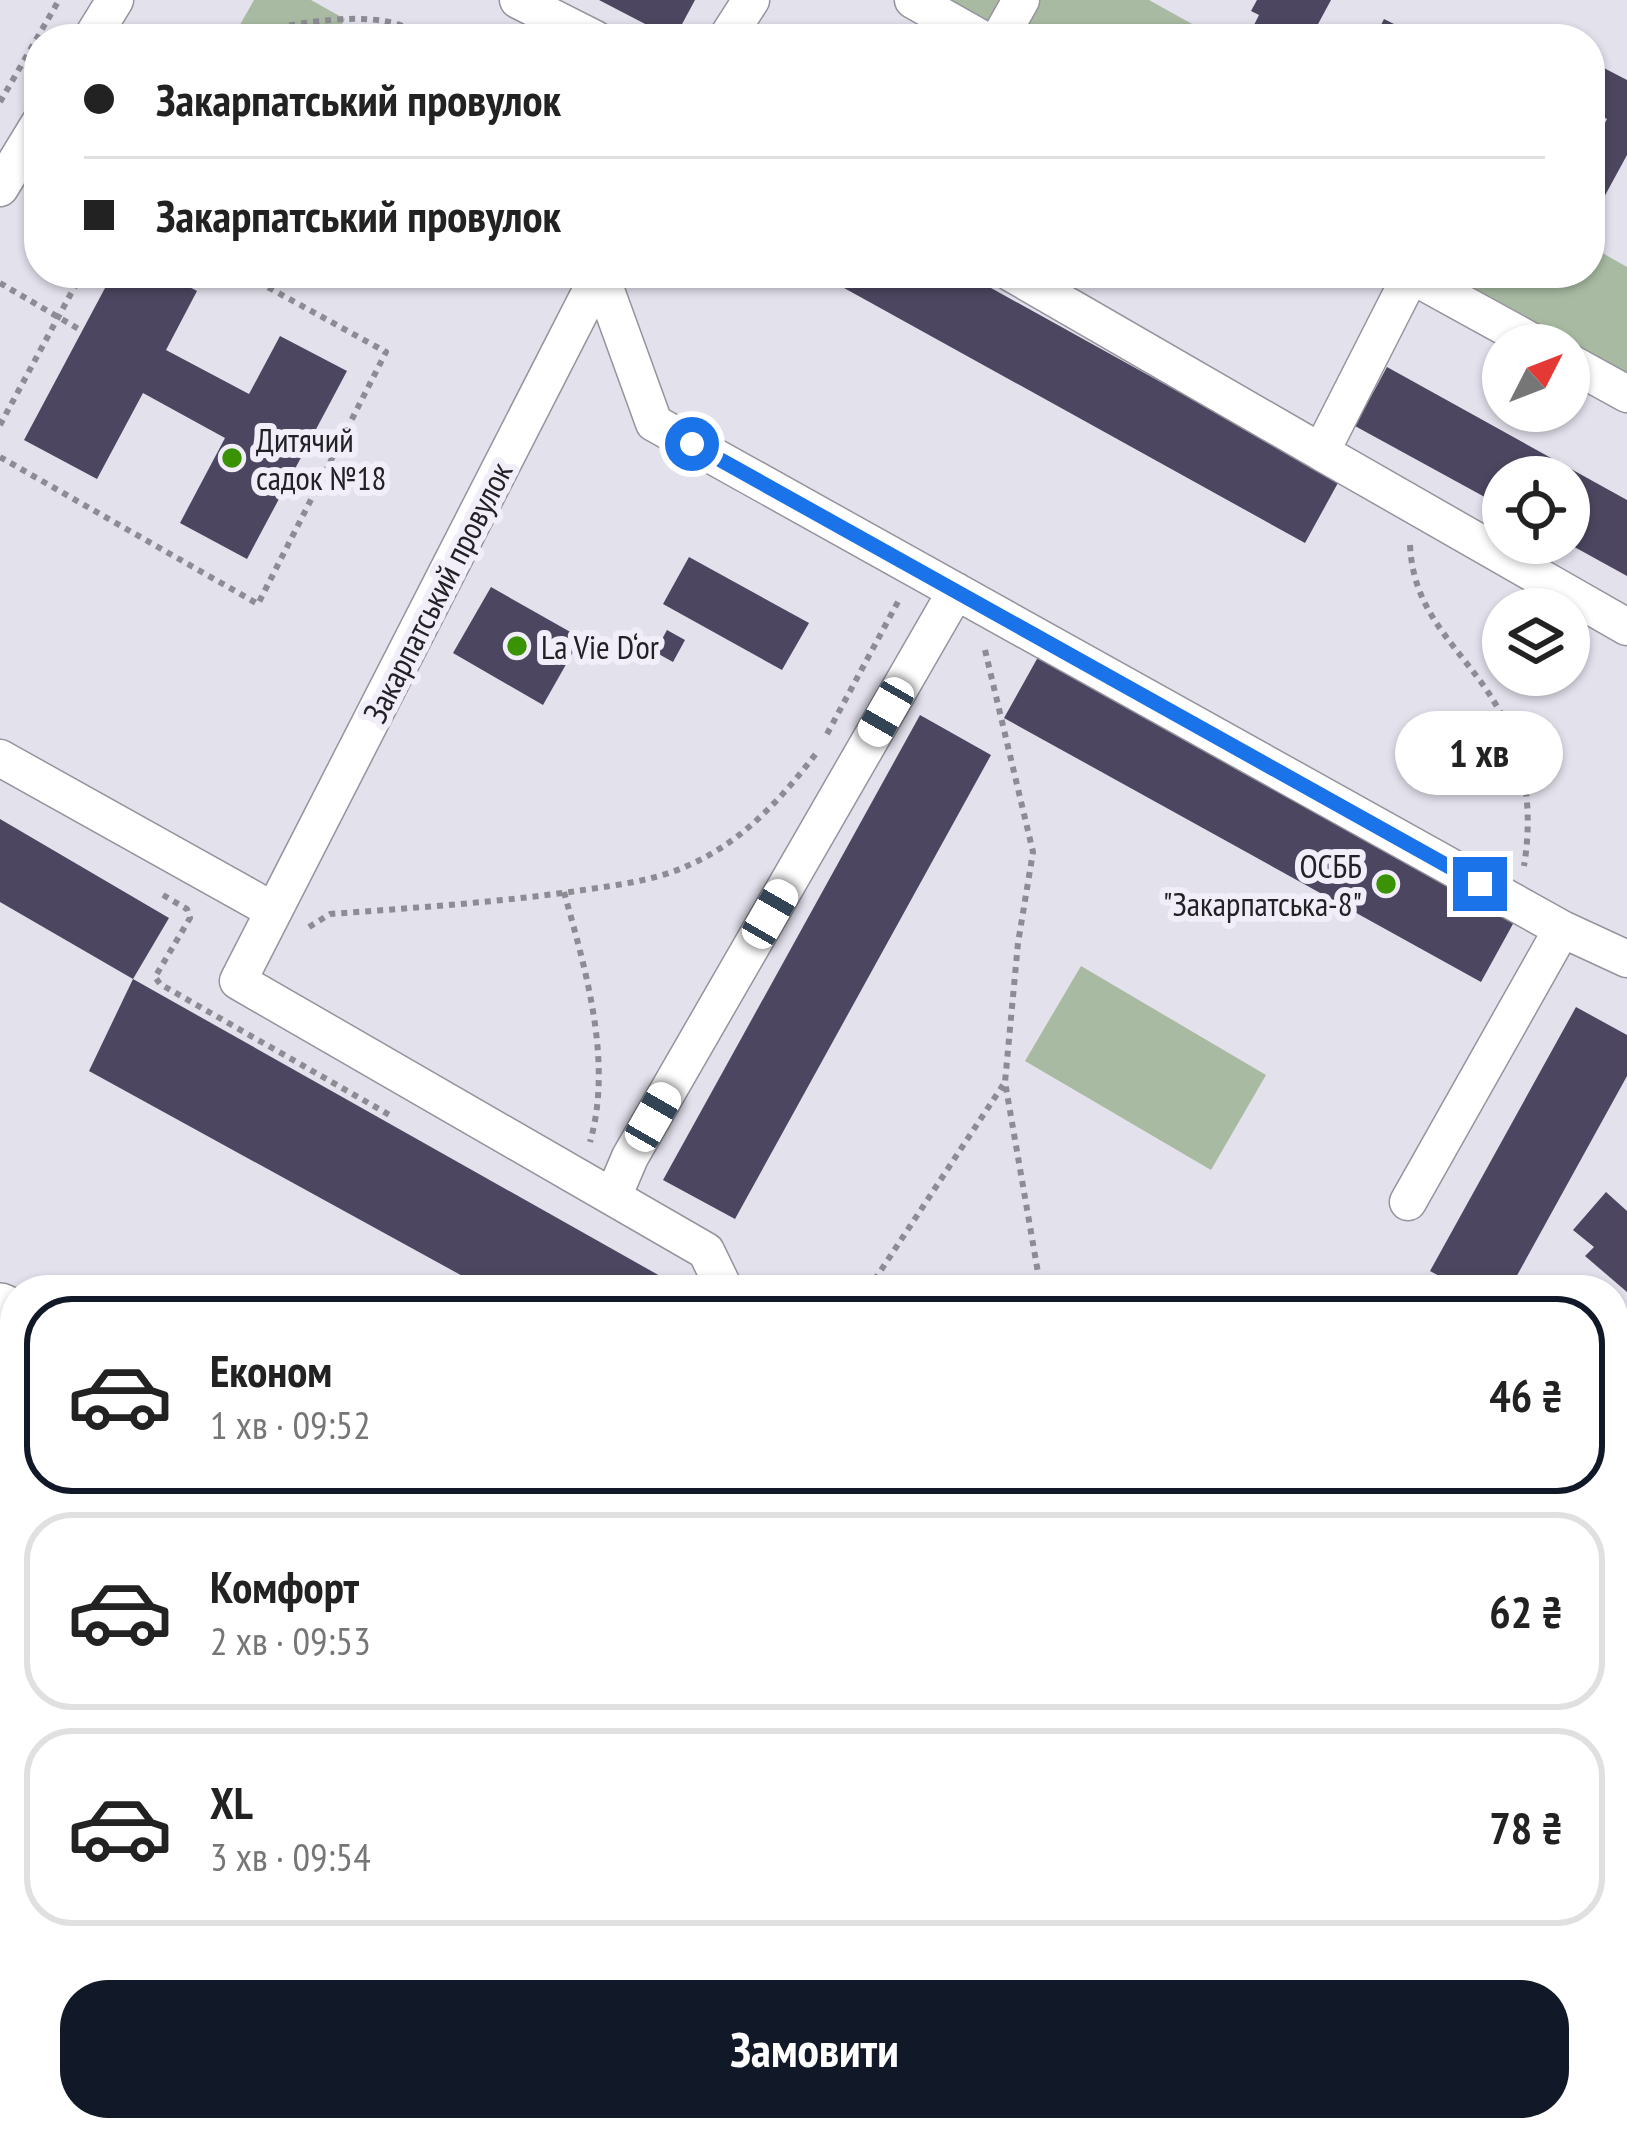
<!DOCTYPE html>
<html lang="uk">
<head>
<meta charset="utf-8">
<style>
	:root { --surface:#fff; --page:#f6f6f6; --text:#222; --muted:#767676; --line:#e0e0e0; --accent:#111827 }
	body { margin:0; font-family:"PT Sans Narrow",sans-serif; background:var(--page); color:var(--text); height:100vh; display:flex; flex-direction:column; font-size:45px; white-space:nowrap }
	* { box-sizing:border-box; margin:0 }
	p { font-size:39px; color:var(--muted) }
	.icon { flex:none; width:66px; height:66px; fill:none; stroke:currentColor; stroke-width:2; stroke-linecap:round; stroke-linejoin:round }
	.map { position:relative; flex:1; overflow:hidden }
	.details { position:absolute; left:0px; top:1275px; width:1629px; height:867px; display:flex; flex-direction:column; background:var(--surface); border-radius:48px 48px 0 0; box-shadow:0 3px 9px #0004 }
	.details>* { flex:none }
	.top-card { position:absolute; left:24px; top:24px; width:1581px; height:264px; border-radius:48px; box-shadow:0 3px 9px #0004; display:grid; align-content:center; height:264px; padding:0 60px; background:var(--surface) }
	.needle { width:78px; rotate:48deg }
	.controls { position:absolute; left:1482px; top:324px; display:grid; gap:24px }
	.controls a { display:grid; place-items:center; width:108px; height:108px; border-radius:50%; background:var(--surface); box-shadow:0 3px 9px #0004; font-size:60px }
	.end { position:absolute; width:54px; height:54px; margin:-27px; border:15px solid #1a73e8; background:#fff; box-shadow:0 0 0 6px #fff }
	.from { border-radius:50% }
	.bubble { position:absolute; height:84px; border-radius:42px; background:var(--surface); box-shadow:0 3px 9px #0004; font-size:39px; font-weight:800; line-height:84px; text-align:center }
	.car { position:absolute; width:36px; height:72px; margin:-36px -18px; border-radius:15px; box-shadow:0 0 9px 3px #0007; background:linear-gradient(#fff 24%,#345 0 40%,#fff 0 76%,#345 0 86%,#fff 0) }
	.top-card b { display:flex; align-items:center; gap:42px; height:114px; font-size:45px }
	.top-card b+b { border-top:3px solid var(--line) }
	.top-card i { width:30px; height:30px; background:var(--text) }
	ul { padding:21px 0 0; list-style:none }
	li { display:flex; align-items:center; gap:36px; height:198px; margin:0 24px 18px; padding:0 36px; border:6px solid var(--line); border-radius:48px }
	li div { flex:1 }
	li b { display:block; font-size:45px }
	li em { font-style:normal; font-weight:800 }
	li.on { border-color:var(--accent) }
	li>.icon { width:108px; height:108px; stroke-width:1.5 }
	.cta { display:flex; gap:24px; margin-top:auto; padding:24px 60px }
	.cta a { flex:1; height:138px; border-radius:48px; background:var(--accent); color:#fff; font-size:48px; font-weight:800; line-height:138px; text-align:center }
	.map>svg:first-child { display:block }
	.green { fill:#a8bba2 }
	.building { fill:#4c4660 }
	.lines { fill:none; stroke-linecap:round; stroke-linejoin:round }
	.street-casing { stroke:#95939c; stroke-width:39 }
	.secondary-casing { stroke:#95939c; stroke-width:54 }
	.path { stroke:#8d8b93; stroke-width:6; stroke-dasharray:6 6; stroke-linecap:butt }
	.street { stroke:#fff; stroke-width:36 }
	.secondary { stroke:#fff; stroke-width:51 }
	.route { stroke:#1a73e8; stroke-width:15 }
	.poi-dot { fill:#3a9305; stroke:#f1eef9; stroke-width:4.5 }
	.labels { text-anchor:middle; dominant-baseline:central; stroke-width:12; stroke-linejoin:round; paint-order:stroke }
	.poi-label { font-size:33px; fill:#222125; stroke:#f1eef9; text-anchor:start }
	.street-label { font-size:33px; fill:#222125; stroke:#f1eef9 }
</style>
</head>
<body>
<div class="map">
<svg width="1627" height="2141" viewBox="0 0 1627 2141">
	<rect width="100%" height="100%" fill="#e3e1ec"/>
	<!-- green -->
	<path class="green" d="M254,0H311L345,19L334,39H252L237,30Z
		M936,0H1149L1219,39H1006Z
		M1590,246L1627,267V383L1569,345H1558L1428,273H1590Z
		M1081,966L1266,1075L1211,1170L1025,1061Z
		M1627,1982V2141H1534L1542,2127H1614V2004Z"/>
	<!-- building -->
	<path class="building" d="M599,0H695L674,39Z
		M1257,0H1331L1310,39H1257L1249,35L1259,15L1251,11Z
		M1384,19L1406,30L1402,39H1374Z
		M1600,66L1627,80V155L1590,223V142L1594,144L1607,119L1590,110V85Z
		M113,273H163L197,291L166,350L249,394L280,336L347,371L247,559L180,523L225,438L143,393L97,479L24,440Z
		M817,273H964L1339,481L1305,543Z
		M1387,367L1627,500V576L1569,544V477H1503V507L1355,426Z
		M689,557L809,623L782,670L663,604Z
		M491,587L581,638L543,705L453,653Z
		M667,630L685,640L673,662L655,652Z
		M1042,650L1519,913L1481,982L1004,718Z
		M920,715L991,755L735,1219L663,1180Z
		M0,819L169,918L133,979L0,902Z
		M133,979L685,1290H488L89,1071Z
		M1576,1007L1627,1035V1076L1509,1290H1465L1430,1271Z
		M1606,1192L1627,1211V1292L1585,1256L1594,1247L1573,1230Z
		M1614,1594L1627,1607V1669L1614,1656Z
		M356,2127H397L421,2141H348Z
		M1146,2127H1180L1201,2141H1137Z"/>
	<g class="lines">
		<!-- street casing -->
		<g class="street-casing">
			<path id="street" d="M518,0L595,39
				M913,0L982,39
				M91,39L115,0
				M726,39L751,0
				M999,39L1021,0
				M0,188L39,124
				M600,273L238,981L706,1251L722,1284L720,1290
				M1011,273L1321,452L1411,275
				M1407,273L1538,345
				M600,274L654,423L1562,929L1408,1202
				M1569,362L1627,394
				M1321,452L1627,627
				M0,758L274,911
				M1562,929L1627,959
				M613,1197L630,1157L956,591
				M0,1639L15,1611
				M291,2141L299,2127"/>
		</g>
		<!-- secondary casing -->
		<g class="secondary-casing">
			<path id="secondary" d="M0,1309L15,1316
				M1614,1440L1627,1426
				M1057,2141L1065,2127"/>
		</g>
		<!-- path -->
		<path class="path" d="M231,39C277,26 388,1 423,39
			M0,102L59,0
			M0,283L82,331
			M0,425L82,273
			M0,457L258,604L386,352L242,273
			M1410,545C1413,606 1447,636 1481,682C1522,738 1535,799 1524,866
			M985,650L1033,852L1018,943L1005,1082L1041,1290
			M827,734L900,598
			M564,892C586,971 613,1062 590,1142
			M163,895L187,909L190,918L155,977L160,984L393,1117
			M309,927L330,914C410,908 490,903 570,892C608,886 652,882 687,866C743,842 782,798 818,751
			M868,1290L1003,1085"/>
		<!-- street -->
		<use href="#street" class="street"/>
		<!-- secondary -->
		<use href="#secondary" class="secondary"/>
	</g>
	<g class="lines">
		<!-- route -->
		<path class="route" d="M692,444L1480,884"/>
	</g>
	<!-- markers -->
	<g class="poi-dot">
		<circle cx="232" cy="458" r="12"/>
		<circle cx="517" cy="646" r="12"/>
		<circle cx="1386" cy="884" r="12"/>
	</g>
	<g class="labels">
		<!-- poi labels -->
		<g class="poi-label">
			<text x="256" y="439">Дитячий<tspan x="256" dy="38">садок №18</tspan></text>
			<text x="541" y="646">La Vie D‘or</text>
			<text x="1362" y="865" text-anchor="end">ОСББ<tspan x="1362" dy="38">"Закарпатська-8"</tspan></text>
		</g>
		<!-- street labels -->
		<g class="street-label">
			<text transform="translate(437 592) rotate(-63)">Закарпатський провулок</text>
		</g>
	</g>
</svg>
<div class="controls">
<a><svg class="needle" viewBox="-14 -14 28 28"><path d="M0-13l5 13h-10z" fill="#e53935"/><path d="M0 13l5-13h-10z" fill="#767676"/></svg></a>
<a><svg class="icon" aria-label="locate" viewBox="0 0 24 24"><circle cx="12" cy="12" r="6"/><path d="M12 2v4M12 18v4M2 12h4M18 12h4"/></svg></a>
<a><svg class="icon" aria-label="layers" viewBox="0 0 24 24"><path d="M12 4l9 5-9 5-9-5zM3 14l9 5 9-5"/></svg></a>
</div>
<i class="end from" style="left:692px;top:444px"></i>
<i class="end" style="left:1480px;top:884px"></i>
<div class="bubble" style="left:1395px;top:711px;width:168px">1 хв</div>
<i class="car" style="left:886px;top:712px;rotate:210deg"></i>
<i class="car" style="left:770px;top:914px;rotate:30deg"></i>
<i class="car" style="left:653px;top:1117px;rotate:30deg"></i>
<div class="top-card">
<b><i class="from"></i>Закарпатський провулок</b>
<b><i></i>Закарпатський провулок</b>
</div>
<section class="details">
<ul>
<li class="on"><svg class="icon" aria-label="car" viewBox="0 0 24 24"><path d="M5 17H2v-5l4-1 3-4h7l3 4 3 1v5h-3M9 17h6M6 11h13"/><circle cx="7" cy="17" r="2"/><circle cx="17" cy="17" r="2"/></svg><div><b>Економ</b><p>1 хв · 09:52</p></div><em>46 ₴</em></li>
<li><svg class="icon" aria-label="car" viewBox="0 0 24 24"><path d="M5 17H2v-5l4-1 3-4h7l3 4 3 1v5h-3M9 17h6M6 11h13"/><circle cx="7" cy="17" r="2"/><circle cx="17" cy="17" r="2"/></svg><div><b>Комфорт</b><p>2 хв · 09:53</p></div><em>62 ₴</em></li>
<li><svg class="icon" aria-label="car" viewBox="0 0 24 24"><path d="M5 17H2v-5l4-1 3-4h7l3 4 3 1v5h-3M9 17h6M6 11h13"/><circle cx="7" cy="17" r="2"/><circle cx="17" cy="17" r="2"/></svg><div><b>XL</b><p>3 хв · 09:54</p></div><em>78 ₴</em></li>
</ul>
<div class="cta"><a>Замовити</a></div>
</section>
</div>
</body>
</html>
